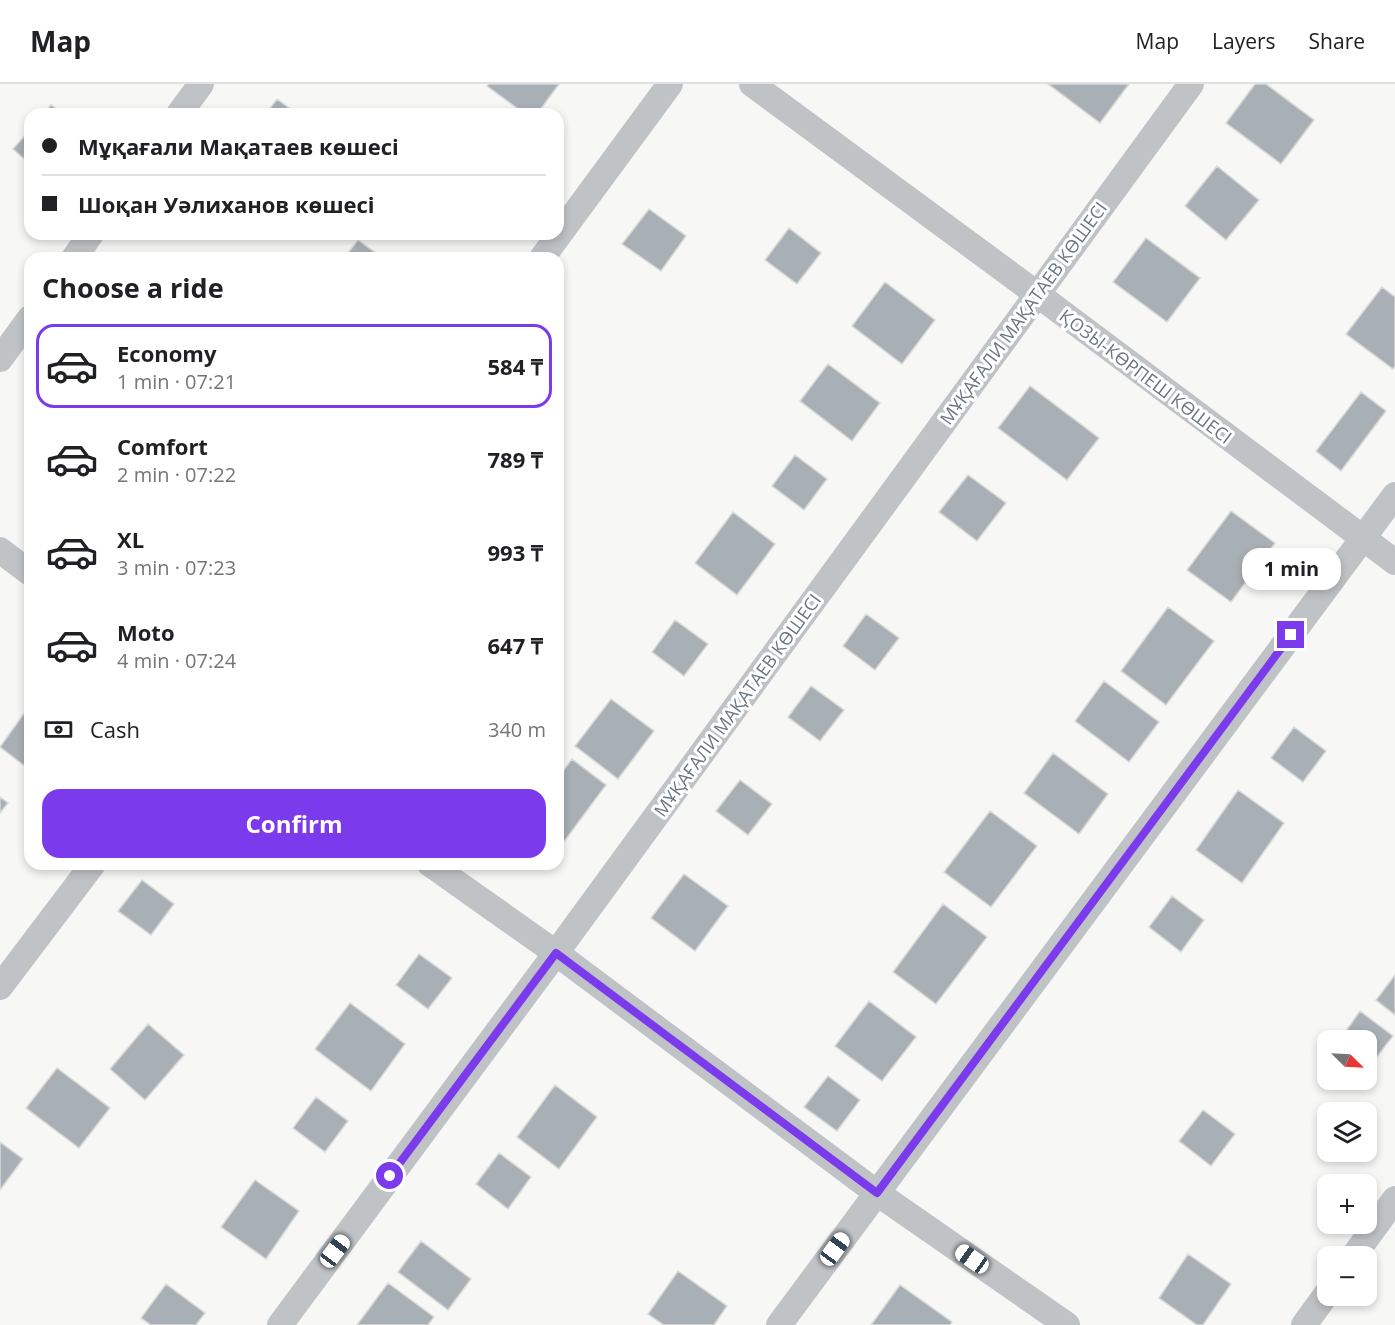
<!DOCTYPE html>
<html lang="en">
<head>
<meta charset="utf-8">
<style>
	:root { --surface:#fff; --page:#f6f6f6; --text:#202124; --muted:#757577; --line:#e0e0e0; --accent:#7c3aed }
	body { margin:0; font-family:"Open Sans",sans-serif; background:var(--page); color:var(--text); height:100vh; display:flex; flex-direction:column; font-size:22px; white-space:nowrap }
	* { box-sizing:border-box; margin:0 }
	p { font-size:20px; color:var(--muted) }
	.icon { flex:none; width:33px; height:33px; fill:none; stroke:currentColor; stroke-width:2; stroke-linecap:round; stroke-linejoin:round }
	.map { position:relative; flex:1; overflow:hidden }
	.sheet { position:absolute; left:24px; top:168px; width:540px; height:618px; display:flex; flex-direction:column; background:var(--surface); border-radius:18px; box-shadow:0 3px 9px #0003 }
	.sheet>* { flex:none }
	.hud { position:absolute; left:24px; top:24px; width:540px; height:132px; border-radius:18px; box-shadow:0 3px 9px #0003; display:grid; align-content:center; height:132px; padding:0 18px; background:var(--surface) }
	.needle { width:39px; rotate:114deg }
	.fabs { position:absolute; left:1317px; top:946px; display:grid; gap:12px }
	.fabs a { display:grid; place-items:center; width:60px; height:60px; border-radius:12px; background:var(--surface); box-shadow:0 3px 9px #0003; font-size:30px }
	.end { position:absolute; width:27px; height:27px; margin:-14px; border:8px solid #7c3aed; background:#fff; box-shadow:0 0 0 3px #fff }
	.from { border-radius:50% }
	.bubble { position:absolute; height:42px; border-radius:18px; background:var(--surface); box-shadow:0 3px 9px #0003; font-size:20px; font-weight:700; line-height:42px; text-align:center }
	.car { position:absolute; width:18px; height:36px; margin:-18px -9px; border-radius:8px; box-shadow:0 0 4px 2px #0007; background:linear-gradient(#fff 24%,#345 0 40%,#fff 0 76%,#345 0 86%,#fff 0) }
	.hud b { display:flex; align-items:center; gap:21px; height:57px; font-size:22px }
	.hud b+b { border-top:2px solid var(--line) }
	.hud i { width:15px; height:15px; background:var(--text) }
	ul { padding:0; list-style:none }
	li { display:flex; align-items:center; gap:18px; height:84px; margin:0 12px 9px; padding:0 6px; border:3px solid transparent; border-radius:18px }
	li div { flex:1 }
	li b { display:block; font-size:22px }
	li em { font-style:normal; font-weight:700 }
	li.current { border-color:var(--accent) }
	li>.icon { width:54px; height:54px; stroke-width:1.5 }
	h2 { padding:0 18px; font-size:27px; line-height:72px }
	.pay { display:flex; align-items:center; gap:15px; height:66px; padding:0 18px; font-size:22px }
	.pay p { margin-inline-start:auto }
	.button { display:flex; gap:12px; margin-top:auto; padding:12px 18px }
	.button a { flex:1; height:69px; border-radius:18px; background:var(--accent); color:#fff; font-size:24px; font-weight:700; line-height:69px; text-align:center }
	header { display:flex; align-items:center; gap:36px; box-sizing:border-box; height:84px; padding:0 30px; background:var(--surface); border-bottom:2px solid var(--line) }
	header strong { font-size:28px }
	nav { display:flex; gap:33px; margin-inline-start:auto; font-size:21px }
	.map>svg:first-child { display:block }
	.building { fill:#a9b0b5; stroke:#d9d9d7; stroke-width:1.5 }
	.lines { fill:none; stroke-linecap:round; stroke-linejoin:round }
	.street { stroke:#bfc3c6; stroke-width:26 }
	.route { stroke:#7c3aed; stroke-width:8 }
	.labels { text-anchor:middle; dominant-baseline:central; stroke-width:6; stroke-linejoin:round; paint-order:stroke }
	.street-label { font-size:18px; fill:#697783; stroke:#fff }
</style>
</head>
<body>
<header>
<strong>Map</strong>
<nav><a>Map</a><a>Layers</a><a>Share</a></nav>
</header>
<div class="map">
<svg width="1395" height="1241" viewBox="0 0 1395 1241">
	<rect width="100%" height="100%" fill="#f7f7f5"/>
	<!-- building -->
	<path class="building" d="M489,0H559L537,30H525L487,2Z
		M1048,0H1129L1100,39Z
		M1255,0H1266L1314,36L1281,80L1226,39Z
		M277,15L297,30H266Z
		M51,21L63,30H43Z
		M30,46V80L13,65Z
		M1217,82L1259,116L1226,156L1185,122Z
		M649,125L686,152L661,187L622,160Z
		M789,144L821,169L797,200L765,176Z
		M1146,154L1200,194L1167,238L1113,198Z
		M358,156L383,174H344Z
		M885,198L935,236L902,280L852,242Z
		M1382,203L1395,213V282L1393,285L1346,250Z
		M828,280L880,319L852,357L800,317Z
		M1030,302L1099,354L1067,396L998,344Z
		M1361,308L1386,327L1341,387L1316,367Z
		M795,371L827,395L804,426L772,402Z
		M968,391L1006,419L977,457L939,428Z
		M1231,427L1275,459L1231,518L1187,486Z
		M733,428L775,460L737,511L695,479Z
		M1168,523L1214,557L1166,621L1121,587Z
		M866,530L899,554L875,586L843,562Z
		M675,536L708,560L684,592L652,568Z
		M1104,597L1159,638L1129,678L1075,637Z
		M811,602L844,626L820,657L788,633Z
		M611,615L654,647L618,695L575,662Z
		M30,621V686L0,663Z
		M1294,643L1326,667L1303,698L1271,674Z
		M1053,669L1108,710L1079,750L1024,709Z
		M572,675L606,701L563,759L558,755V694Z
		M740,696L772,720L748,751L716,727Z
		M1238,706L1284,739L1242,799L1196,766Z
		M0,713L8,719L0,729Z
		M990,727L1037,762L991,823L944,788Z
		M684,790L728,822L695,867L651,834Z
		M142,796L174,820L151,851L118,827Z
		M1172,812L1204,836L1181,868L1149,843Z
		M943,820L987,853L936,920L893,888Z
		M419,870L452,894L428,925L396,901Z
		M1395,891V931L1376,916Z
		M869,917L916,953L882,997L835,962Z
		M350,919L405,960L371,1007L315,965Z
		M1360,927L1393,952L1369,983L1366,981V957H1339Z
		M148,940L184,971L145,1016L110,985Z
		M57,984L110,1024L79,1064L26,1024Z
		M828,992L860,1016L837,1047L804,1023Z
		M555,1001L597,1033L559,1085L517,1053Z
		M316,1013L348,1037L325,1068L293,1044Z
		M1203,1026L1235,1050L1211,1082L1179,1057Z
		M0,1058L23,1075L0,1106Z
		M499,1069L531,1093L508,1125L476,1100Z
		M255,1096L299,1127L266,1175L221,1143Z
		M421,1157L471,1195L448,1226L398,1188Z
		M1188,1170L1231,1200L1203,1241H1197L1159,1214Z
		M678,1187L727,1222L714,1241H664L648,1230Z
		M388,1199L434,1233L428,1241H357Z
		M166,1200L205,1229L196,1241H151L141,1234Z
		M900,1201L952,1238L950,1241H871Z"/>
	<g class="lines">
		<!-- street -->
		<path class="street" d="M752,0L1037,210L1395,478
			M179,30L201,0
			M74,174L91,150
			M542,174L670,0
			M0,275L30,234
			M0,466L30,489
			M430,780L556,869L877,1109L1067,1241
			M0,903L93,780
			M1353,1173L1395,1115
			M280,1241L556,869L1191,0
			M779,1241L1395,411
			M1304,1241L1328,1208"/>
	</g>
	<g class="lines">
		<!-- route -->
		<path class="route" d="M390,1092L556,869L877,1109L1291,551"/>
	</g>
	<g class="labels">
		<!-- street labels -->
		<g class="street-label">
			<text transform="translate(1023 229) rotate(-54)">МҰҚАҒАЛИ МАҚАТАЕВ КӨШЕСІ</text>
			<text transform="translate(1146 292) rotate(37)">ҚОЗЫ-КӨРПЕШ КӨШЕСІ</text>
			<text transform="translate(737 621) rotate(-54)">МҰҚАҒАЛИ МАҚАТАЕВ КӨШЕСІ</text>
		</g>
	</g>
</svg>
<div class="fabs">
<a><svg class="needle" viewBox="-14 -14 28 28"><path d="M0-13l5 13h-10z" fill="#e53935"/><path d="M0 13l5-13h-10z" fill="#757577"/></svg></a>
<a><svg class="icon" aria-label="layers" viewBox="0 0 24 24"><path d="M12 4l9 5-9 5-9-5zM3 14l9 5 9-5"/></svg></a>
<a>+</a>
<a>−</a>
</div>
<i class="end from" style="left:390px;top:1092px"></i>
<i class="end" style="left:1291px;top:551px"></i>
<div class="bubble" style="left:1242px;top:464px;width:99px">1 min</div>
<i class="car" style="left:835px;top:1165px;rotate:36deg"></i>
<i class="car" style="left:335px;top:1167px;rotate:37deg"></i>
<i class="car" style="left:972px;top:1175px;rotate:305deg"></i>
<div class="hud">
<b><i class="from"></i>Мұқағали Мақатаев көшесі</b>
<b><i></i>Шоқан Уәлиханов көшесі</b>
</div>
<section class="sheet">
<h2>Choose a ride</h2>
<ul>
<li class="current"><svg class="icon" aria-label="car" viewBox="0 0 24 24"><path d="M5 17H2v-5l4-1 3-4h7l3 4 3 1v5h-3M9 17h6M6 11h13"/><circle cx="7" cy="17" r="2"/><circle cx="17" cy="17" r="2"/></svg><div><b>Economy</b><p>1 min · 07:21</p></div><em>584 ₸</em></li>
<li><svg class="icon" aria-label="car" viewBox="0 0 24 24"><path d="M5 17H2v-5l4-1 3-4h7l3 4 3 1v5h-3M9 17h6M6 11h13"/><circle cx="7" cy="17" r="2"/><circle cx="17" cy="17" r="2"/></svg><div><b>Comfort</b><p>2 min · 07:22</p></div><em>789 ₸</em></li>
<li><svg class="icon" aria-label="car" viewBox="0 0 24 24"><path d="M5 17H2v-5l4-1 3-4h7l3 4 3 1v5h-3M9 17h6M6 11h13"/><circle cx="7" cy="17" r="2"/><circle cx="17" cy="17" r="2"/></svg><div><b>XL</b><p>3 min · 07:23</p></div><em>993 ₸</em></li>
<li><svg class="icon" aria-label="car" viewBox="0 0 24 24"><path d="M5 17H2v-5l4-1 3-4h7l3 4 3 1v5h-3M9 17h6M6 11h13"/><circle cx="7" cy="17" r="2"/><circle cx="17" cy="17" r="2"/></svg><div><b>Moto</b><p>4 min · 07:24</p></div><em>647 ₸</em></li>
</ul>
<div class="pay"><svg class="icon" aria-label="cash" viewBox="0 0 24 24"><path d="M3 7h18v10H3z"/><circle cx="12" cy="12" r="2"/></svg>Cash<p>340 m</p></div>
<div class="button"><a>Confirm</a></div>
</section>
</div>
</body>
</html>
